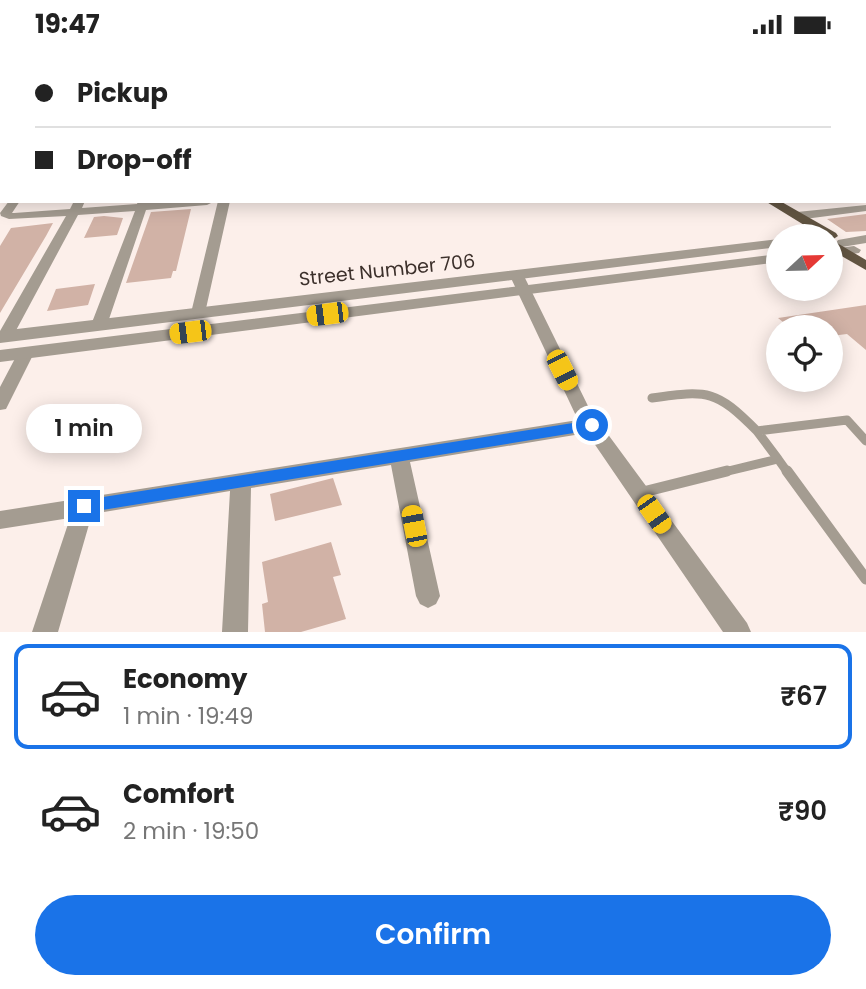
<!DOCTYPE html>
<html lang="en">
<head>
<meta charset="utf-8">
<style>
	:root { --surface:#fff; --page:#f6f6f6; --text:#222; --muted:#767676; --line:#e0e0e0; --accent:#1a73e8 }
	body { margin:0; font-family:Poppins,sans-serif; background:var(--page); color:var(--text); height:100vh; display:flex; flex-direction:column; font-size:26px; white-space:nowrap }
	* { box-sizing:border-box; margin:0 }
	p { font-size:23px; color:var(--muted) }
	.icon { flex:none; width:38px; height:38px; fill:none; stroke:currentColor; stroke-width:2; stroke-linecap:round; stroke-linejoin:round }
	.map { position:relative; height:583px; overflow:hidden }
	.side { display:flex; flex-direction:column; background:var(--surface); flex:1 }
	.side>* { flex:none }
	.top-card { position:absolute; left:0px; top:0px; width:866px; height:154px; box-shadow:0 4px 18px #0003; display:grid; align-content:center; height:154px; padding:0 35px; background:var(--surface) }
	.needle { width:46px; rotate:68deg }
	.buttons { position:absolute; left:766px; top:175px; display:grid; gap:14px }
	.buttons a { display:grid; place-items:center; width:77px; height:77px; border-radius:50%; background:var(--surface); box-shadow:0 4px 18px #0003; font-size:35px }
	.end { position:absolute; width:32px; height:32px; margin:-16px; border:9px solid #1a73e8; background:#fff; box-shadow:0 0 0 4px #fff }
	.from { border-radius:50% }
	.bubble { position:absolute; height:49px; border-radius:24px; background:var(--surface); box-shadow:0 4px 18px #0003; font-size:23px; font-weight:600; line-height:49px; text-align:center }
	.car { position:absolute; width:21px; height:42px; margin:-21px -10px; border-radius:9px; box-shadow:0 0 5px 2px #0007; background:linear-gradient(#f5c518 24%,#345 0 40%,#f5c518 0 76%,#345 0 86%,#f5c518 0) }
	.top-card b { display:flex; align-items:center; gap:24px; height:66px; font-size:26px }
	.top-card b+b { border-top:2px solid var(--line) }
	.top-card i { width:18px; height:18px; background:var(--text) }
	ul { padding:12px 0 0; list-style:none }
	li { display:flex; align-items:center; gap:21px; height:105px; margin:0 14px 10px; padding:0 21px; border:4px solid transparent; border-radius:14px }
	li div { flex:1 }
	li b { display:block; font-size:26px }
	li em { font-style:normal; font-weight:600 }
	li.selected { border-color:var(--accent) }
	li>.icon { width:63px; height:63px; stroke-width:1.5 }
	.button { display:flex; gap:14px; margin-top:auto; padding:14px 35px }
	.button a { flex:1; height:80px; border-radius:42px; background:var(--accent); color:#fff; font-size:28px; font-weight:600; line-height:80px; text-align:center }
	.status { display:flex; justify-content:space-between; align-items:center; height:49px; padding:0 35px; background:var(--surface); direction:ltr }
	.status svg { height:19px; fill:currentColor }
	.map>svg:first-child { display:block }
	.building { fill:#d1b2a6 }
	.lines { fill:none; stroke-linecap:round; stroke-linejoin:round }
	.service-far1 { stroke:#a49c91; stroke-width:9 }
	.service { stroke:#a49c91; stroke-width:11 }
	.minor { fill:#a49c91; fill-rule:evenodd }
	.tertiary { fill:#a49c91; fill-rule:evenodd }
	.primary { fill:#635643; fill-rule:evenodd }
	.route { fill:#1a73e8 }
	.labels { text-anchor:middle; dominant-baseline:central; stroke-width:7; stroke-linejoin:round; paint-order:stroke }
	.street-label { font-size:19px; fill:#3c302b; stroke:#fcefea }
</style>
</head>
<body>
<div class="status"><b>19:47</b><svg viewBox="0 0 49 12"><path d="M0 12V9h3v3zM5 12V6h3v6zM10 12V3h3v9zM15 12V0h3v12zM26 1h20v11H26zM47 4h2v5h-2z"/></svg></div>
<div class="map">
<svg width="866" height="583" viewBox="0 0 866 583">
	<rect width="100%" height="100%" fill="#fcefea"/>
	<!-- building -->
	<path class="building" d="M191,160L176,222H173L171,229L126,234L151,163Z
		M866,165V182L846,183L827,170Z
		M104,167L123,169L117,186L84,189L94,168Z
		M53,174L46,187L0,264V197L11,179Z
		M95,235L88,256L47,262L56,240Z
		M866,256V301L847,285L831,287V278H789L778,269Z
		M333,429L342,456L275,472L270,445Z
		M331,493L341,526L333,528L346,570L301,583H265L262,555L268,553L262,513Z"/>
	<g class="lines">
		<!-- service-far1 -->
		<path class="service-far1" d="M652,349C709,341 716,341 757,382
			M778,410L757,382L847,371L866,392
			M720,424L778,410L788,424"/>
		<!-- service -->
		<path class="service" d="M787,422L866,530
			M639,444L727,422"/>
		<!-- minor -->
		<path class="minor" d="M49,0H55L48,2Z
			M98,0H104L97,2Z
			M129,0H135L128,2Z
			M162,0H168L161,2Z
			M392,0H398V2H392Z
			M437,0H443L444,2H438Z
			M453,0H460L461,2H454Z
			M583,0H590L591,2H584Z
			M632,0H648L646,2Z
			M729,0L740,2H731Z
			M852,0H866V2H849Z
			M0,9H2L0,15Z
			M864,15H866V19H864Z
			M864,49H866V54H864Z
			M864,61H866V67H864Z
			M864,82H866V88H864Z
			M0,105H2V111H0Z
			M0,122H2V128H0Z
			M864,122H866V128H864Z
			M0,145L2,152H4L0,153Z
			M9,152H20L12,164H14L70,160L74,152H85L82,159L137,155L138,152L213,153L207,156L146,161L107,276L99,281L91,276L135,162L78,166L13,287L5,292L0,291V282L66,167L9,170L1,167L0,164Z
			M218,152H230L205,264L198,269L191,264Z
			M866,156V162L797,171L791,167L797,163Z
			M866,186V194L842,198L836,194L838,191Z
			M517,223L524,227L590,361L747,574L751,583H723L587,384L410,413L440,547L436,555L428,559L420,555L416,547L391,416L251,439L248,583H222L230,442L92,465L58,583H32L70,469L0,480V462L578,371L510,227Z
			M26,299L34,304L6,360L0,361V338L20,300Z"/>
		<!-- tertiary -->
		<path class="tertiary" d="M769,0H779L767,2Z
			M779,190V198L0,294V282Z
			M854,197L861,201L859,204L831,208V200Z
			M779,205V213L0,313V301Z"/>
		<!-- primary -->
		<path class="primary" d="M513,0H522L523,2H515Z
			M765,152H780L836,184L838,187L832,191L866,211V221L831,201V187H822Z"/>
	</g>
	<!-- route -->
	<path class="route" d="M592,371L598,376L592,381L84,464L76,457L84,451Z"/>
	<g class="labels">
		<!-- street labels -->
		<g class="street-label">
			<text transform="translate(387 221) rotate(-6)">Street Number 706</text>
		</g>
	</g>
</svg>
<div class="buttons">
<a><svg class="needle" viewBox="-14 -14 28 28"><path d="M0-13l5 13h-10z" fill="#e53935"/><path d="M0 13l5-13h-10z" fill="#767676"/></svg></a>
<a><svg class="icon" aria-label="locate" viewBox="0 0 24 24"><circle cx="12" cy="12" r="6"/><path d="M12 2v4M12 18v4M2 12h4M18 12h4"/></svg></a>
</div>
<i class="end from" style="left:592px;top:376px"></i>
<i class="end" style="left:84px;top:457px"></i>
<div class="bubble" style="left:26px;top:355px;width:116px">1 min</div>
<i class="car" style="left:327px;top:265px;rotate:263deg"></i>
<i class="car" style="left:190px;top:283px;rotate:263deg"></i>
<i class="car" style="left:562px;top:321px;rotate:153deg"></i>
<i class="car" style="left:654px;top:465px;rotate:145deg"></i>
<i class="car" style="left:414px;top:477px;rotate:349deg"></i>
<div class="top-card">
<b><i class="from"></i>Pickup</b>
<b><i></i>Drop-off</b>
</div>
</div>
<section class="side">
<ul>
<li class="selected"><svg class="icon" aria-label="car" viewBox="0 0 24 24"><path d="M5 17H2v-5l4-1 3-4h7l3 4 3 1v5h-3M9 17h6M6 11h13"/><circle cx="7" cy="17" r="2"/><circle cx="17" cy="17" r="2"/></svg><div><b>Economy</b><p>1 min · 19:49</p></div><em>₹67</em></li>
<li><svg class="icon" aria-label="car" viewBox="0 0 24 24"><path d="M5 17H2v-5l4-1 3-4h7l3 4 3 1v5h-3M9 17h6M6 11h13"/><circle cx="7" cy="17" r="2"/><circle cx="17" cy="17" r="2"/></svg><div><b>Comfort</b><p>2 min · 19:50</p></div><em>₹90</em></li>
</ul>
<div class="button"><a>Confirm</a></div>
</section>
</body>
</html>
